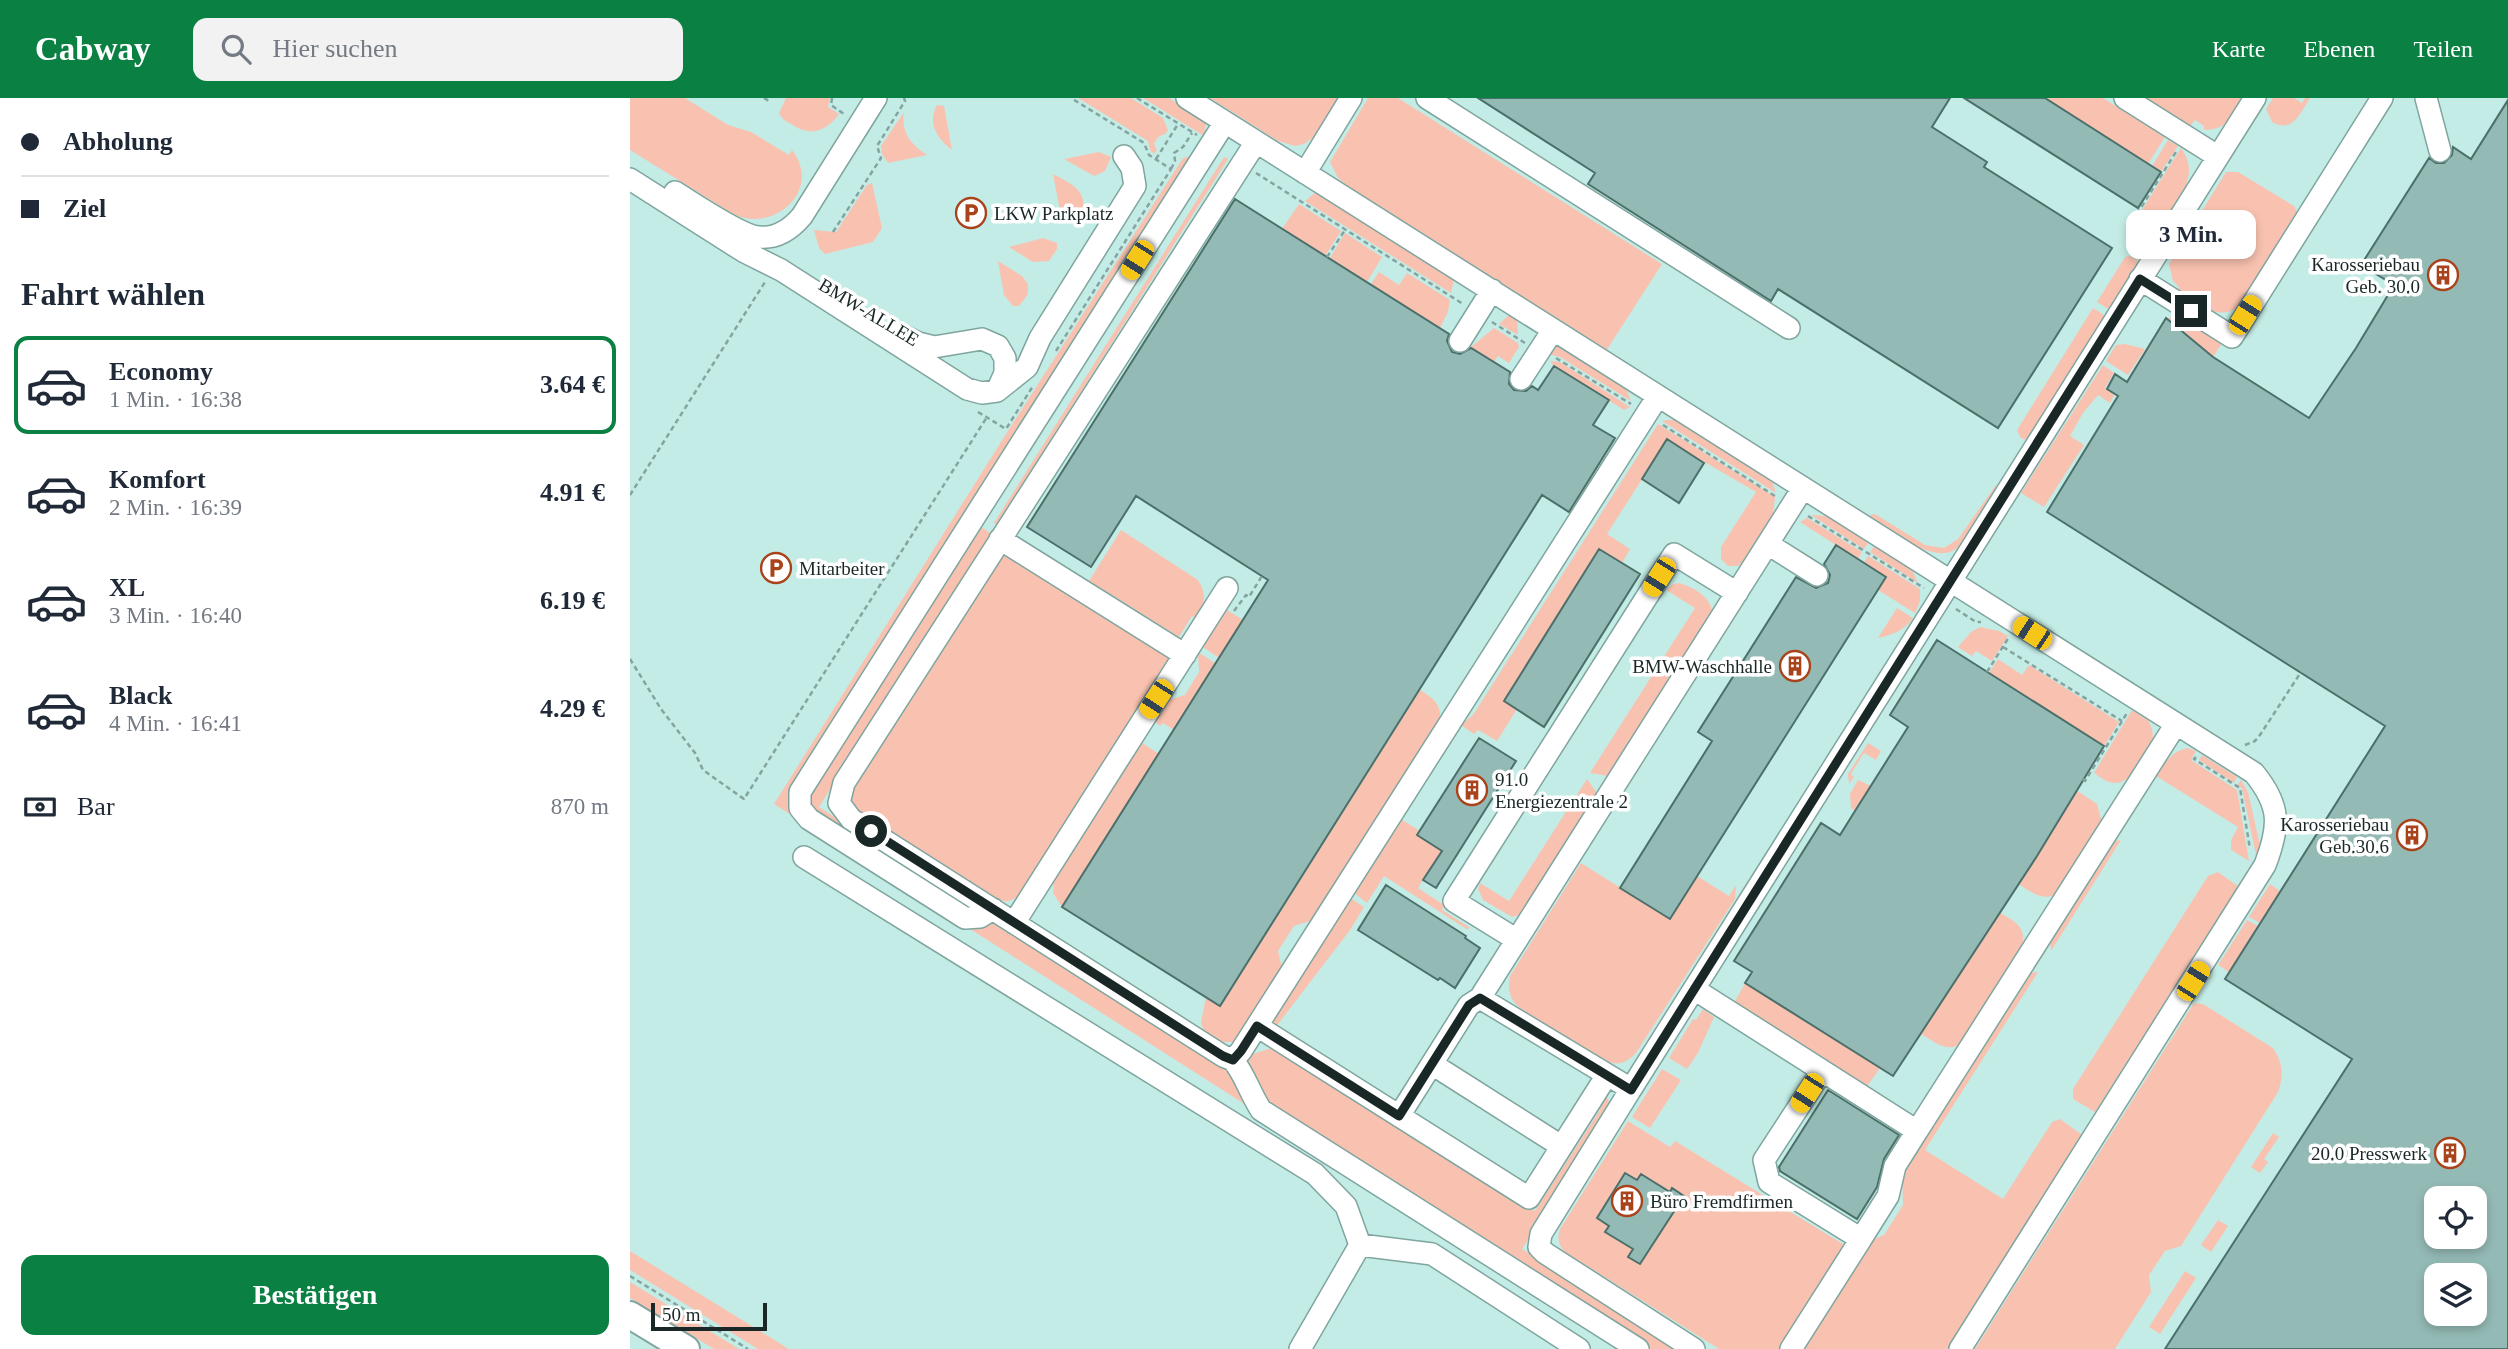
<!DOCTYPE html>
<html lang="de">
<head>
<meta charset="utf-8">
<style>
	:root { --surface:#fff; --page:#f2f2f3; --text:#1f2937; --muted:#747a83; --line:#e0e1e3; --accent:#0b8043 }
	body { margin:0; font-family:"Times New Roman",serif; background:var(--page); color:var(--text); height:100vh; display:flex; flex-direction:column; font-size:26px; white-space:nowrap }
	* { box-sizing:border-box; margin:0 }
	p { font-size:23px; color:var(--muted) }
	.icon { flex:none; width:38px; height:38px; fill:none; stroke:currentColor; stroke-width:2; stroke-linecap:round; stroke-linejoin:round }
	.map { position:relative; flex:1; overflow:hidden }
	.side { display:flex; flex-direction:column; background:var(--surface); width:630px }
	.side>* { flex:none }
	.top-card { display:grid; align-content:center; height:154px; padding:0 21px; background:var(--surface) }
	.fabs { position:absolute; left:1794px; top:1088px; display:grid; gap:14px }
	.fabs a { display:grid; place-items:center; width:63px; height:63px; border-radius:14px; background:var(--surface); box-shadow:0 4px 10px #0003; font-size:35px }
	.scale { position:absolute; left:21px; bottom:18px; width:116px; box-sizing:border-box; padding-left:7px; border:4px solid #192826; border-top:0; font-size:19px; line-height:24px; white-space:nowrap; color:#192826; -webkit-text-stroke:5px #fff; paint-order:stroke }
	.end { position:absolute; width:32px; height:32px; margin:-16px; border:9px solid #192826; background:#fff; box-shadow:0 0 0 4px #fff }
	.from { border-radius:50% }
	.bubble { position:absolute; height:49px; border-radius:14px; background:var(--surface); box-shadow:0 4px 10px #0003; font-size:23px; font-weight:700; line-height:49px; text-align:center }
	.car { position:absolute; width:21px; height:42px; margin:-21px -10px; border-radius:9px; box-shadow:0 0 5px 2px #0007; background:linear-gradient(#f5c518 24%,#345 0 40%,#f5c518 0 76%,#345 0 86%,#f5c518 0) }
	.top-card b { display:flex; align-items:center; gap:24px; height:66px; font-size:26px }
	.top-card b+b { border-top:2px solid var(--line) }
	.top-card i { width:18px; height:18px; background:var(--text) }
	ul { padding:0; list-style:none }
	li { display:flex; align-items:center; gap:21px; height:98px; margin:0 14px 10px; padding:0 7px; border:4px solid transparent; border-radius:14px }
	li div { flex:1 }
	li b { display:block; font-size:26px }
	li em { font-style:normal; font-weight:700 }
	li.on { border-color:var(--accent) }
	li>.icon { width:63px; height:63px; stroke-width:1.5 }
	h2 { padding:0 21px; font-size:32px; line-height:84px }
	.pay { display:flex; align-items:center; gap:18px; height:77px; padding:0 21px; font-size:26px }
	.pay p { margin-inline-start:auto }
	.action { display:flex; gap:14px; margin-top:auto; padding:14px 21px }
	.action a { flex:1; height:80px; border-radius:14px; background:var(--accent); color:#fff; font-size:28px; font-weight:700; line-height:80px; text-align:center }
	header { display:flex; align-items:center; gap:42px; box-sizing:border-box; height:98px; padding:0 35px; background:var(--accent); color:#fff }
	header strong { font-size:33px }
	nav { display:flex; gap:38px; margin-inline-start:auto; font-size:24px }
	.search { width:490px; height:63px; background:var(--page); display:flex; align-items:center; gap:18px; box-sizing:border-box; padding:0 24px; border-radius:14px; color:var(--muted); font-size:26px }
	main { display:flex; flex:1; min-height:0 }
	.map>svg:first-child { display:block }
	.green { fill:#f9c2b0 }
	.building { fill:#94bab5; stroke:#4b6f6a; stroke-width:2; fill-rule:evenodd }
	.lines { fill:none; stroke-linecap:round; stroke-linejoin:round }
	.minor-casing { stroke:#7fa59f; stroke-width:24 }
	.major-casing { stroke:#7fa59f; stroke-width:30 }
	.path { stroke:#85a4a0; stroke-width:2.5; stroke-dasharray:5 3.5; stroke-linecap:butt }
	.minor { stroke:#fff; stroke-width:21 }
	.major { stroke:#fff; stroke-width:26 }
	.route { stroke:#192826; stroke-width:9 }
	.labels { text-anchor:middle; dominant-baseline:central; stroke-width:7; stroke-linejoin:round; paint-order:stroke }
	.poi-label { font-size:19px; fill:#192826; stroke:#fff; text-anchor:start }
	.street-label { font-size:19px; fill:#192826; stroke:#fff }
</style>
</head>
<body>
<header>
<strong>Cabway</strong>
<div class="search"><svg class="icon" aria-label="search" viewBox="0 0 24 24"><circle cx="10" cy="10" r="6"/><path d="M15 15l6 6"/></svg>Hier suchen</div>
<nav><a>Karte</a><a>Ebenen</a><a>Teilen</a></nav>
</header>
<main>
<section class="side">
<div class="top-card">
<b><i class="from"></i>Abholung</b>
<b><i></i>Ziel</b>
</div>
<h2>Fahrt wählen</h2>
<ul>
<li class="on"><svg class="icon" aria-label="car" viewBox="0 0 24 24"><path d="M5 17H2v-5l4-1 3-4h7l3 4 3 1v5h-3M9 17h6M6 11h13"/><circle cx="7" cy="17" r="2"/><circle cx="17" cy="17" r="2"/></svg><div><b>Economy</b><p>1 Min. · 16:38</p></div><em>3.64 €</em></li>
<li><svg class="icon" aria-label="car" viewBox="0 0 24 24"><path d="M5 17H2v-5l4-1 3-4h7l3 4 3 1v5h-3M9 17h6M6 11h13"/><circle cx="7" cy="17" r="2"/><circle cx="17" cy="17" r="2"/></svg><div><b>Komfort</b><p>2 Min. · 16:39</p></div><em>4.91 €</em></li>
<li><svg class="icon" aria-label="car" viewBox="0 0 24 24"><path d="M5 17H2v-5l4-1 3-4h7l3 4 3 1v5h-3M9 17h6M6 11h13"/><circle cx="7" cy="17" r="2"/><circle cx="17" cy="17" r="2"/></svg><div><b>XL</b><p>3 Min. · 16:40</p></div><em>6.19 €</em></li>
<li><svg class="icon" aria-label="car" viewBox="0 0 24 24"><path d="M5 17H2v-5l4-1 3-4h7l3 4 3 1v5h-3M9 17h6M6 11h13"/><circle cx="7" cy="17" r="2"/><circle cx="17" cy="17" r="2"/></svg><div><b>Black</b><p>4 Min. · 16:41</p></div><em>4.29 €</em></li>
</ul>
<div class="pay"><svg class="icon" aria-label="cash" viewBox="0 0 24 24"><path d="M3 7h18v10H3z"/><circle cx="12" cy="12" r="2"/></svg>Bar<p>870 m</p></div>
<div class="action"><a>Bestätigen</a></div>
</section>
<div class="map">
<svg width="1878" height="1251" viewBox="0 0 1878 1251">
	<rect width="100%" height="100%" fill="#c4ece6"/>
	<!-- green -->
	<path class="green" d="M0,0H55L98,27L121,34L159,57L162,52C193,92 144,136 103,116L0,52Z
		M156,0H200L198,9L209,16C196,34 180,39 161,26C155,23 152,21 149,15Z
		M448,0H501L533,20L538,32L535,36L528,39L524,46L527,52L524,56L520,52L518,43Z
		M513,0H539L576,23L574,38Z
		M580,0H710L691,34L674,46L665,48L648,43Z
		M738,0H768L1032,166L976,253L716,87L708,80L700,64Z
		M1415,0H1473L1535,39L1518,66Z
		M1514,0H1616C1605,17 1597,32 1574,32V28L1565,22L1561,27H1557Z
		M1643,0H1664L1672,5L1675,0H1680C1670,15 1663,36 1642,24L1636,11Z
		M307,7L314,8L322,52C307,41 297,25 307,7Z
		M274,14C271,34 280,46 297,57L258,65L252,56L251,48Z
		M1538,42L1548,48L1531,74L1522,68Z
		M1551,50C1560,63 1561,73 1556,87L1559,89L1528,138L1518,132L1517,125L1510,115Z
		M584,52V62L351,429L362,436L189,709L368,823L370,830L607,977L620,957L644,949L905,1113L970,1012L973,995C981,1002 980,1008 978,1017L892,1151L1048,1251H999L144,706L376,336L553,60Z
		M469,54L481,59L475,73L464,78L434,61Z
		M594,59L598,61L367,427L364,425Z
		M1596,74H1608L1664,108L1668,116L1612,207C1587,225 1569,207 1547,193L1549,189L1543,183L1539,166Z
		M423,76C436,83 456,91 453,109L445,119L438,121L429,108Z
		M242,85L252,130L243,144L195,156L189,150L184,132L206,134L237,87Z
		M686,94L824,181L821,195L675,103Z
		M669,106L711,133L695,158L652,131Z
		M715,135L752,159L737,184L700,160Z
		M413,140L427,145V151L419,163L403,164L379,149Z
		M1500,158L1507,162L1509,168L1480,212L1467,204L1495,159Z
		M368,163L392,178L398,186V196L389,208H383L374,197Z
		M749,174L769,187L777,175L820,202L818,214L810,230L741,186Z
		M1463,210L1477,219L1400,338L1395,342L1390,339L1387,332Z
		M879,217L887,221L888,237L869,226Z
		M1542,218H1549L1592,245L1583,259L1531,226Z
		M864,230L888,245L889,249L879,265L868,258L864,264L841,249Z
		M926,246L996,290L1001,303L930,259L915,255Z
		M1495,246L1515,251L1498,277L1476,263L1486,247Z
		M920,263L930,264L1000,309L994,312L924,268Z
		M1473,267L1484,275L1475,290L1484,297L1480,305L1468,297L1453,315L1440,338L1454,347L1414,409L1391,395Z
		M1037,322H1045L1142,383L1146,395L1032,323Z
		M1028,326L1145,399L1143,416L1113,464L1108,468H1098L1091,461V449L1126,394L1037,342L977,436L1000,451L992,465L969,451L874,603L887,611L867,643L848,632L844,636L831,627L843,617Z
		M1366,387L1367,391C1355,409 1344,431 1330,447C1309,472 1262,433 1242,420L1240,417L1245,416L1295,447L1314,450L1328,441Z
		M1181,417L1197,418L1238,445L1234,451Z
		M1177,420L1232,454L1228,461L1170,424Z
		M491,432L568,482C578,499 574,504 567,521L562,518L549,539L459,483Z
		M1244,448L1282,472L1288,485L1240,454Z
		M374,458H381L538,556V563L394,792C386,801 379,805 368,803L226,714L219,703L221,689L368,460Z
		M1238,458L1290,491V503L1285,515L1248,492L1256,479L1234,464Z
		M1049,485C1063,489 1079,498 1082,512L978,678L960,675L1065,510L1036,492L1043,486Z
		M1267,510L1283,520C1275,532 1262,537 1248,540Z
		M597,512L613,522L589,560L573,549Z
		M1350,529L1369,533L1378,538L1362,563L1346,553L1342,558L1328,549L1341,534Z
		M568,554L585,565L544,632L533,625L530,628L523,622L535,603L555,597L569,574Z
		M1368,561L1392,577L1399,567L1489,624L1474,648L1359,575Z
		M790,592C805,601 813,608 809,626L687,821L664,828L648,853L653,875L610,939L603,944H588L573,931L571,924L576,899L591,908Z
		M1502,612L1519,623C1521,628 1523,634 1523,640C1522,655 1501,686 1485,685C1477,685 1470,679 1464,675Z
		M509,643L529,656L432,809L423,795L424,777Z
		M1238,645L1251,653L1246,662L1234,655L1221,676L1224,679L1219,686L1218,676Z
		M1558,650L1566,653L1561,662L1607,692L1619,763L1601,752V742L1608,729L1526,678C1535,664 1542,653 1558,650Z
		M1572,657L1607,679L1604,685L1569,662Z
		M957,681L967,695L894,812L889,817L882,819L853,802L848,791L850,785L879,803Z
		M1228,682L1241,688L1225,713L1221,710L1220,696Z
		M1611,682L1618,694L1631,752L1630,760L1626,757L1612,690L1607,687Z
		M1446,692L1467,706L1471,721L1468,731L1428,795C1413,805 1400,793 1387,785Z
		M769,720L790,733L788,738L824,760L822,765L809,757L788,790L814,807L812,812L839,829L838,832L754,778L737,805L723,794Z
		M1491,742L1421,853L1420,843L1484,743Z
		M951,765L1040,821L1067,778L1099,798L1106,787L1105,801L1006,955C999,962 992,967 982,965C970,964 892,915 884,904C878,896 878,887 880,878Z
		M1588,774L1609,789L1465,1014L1443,1001V991L1578,778Z
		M1640,786L1650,793L1630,825L1619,819Z
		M719,799L734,809L720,832L645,930L642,922Z
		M1369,814C1385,824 1397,828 1392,850L1331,946C1316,955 1305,944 1291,936Z
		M1617,822L1628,828L1599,874L1588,867Z
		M1408,874L1295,1052L1373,1101L1422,1024L1430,1021L1452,1037L1317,1251H1167L1237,1144L1254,1137L1273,1107L1272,1072L1399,875Z
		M1115,885L1250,970L1236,990L1104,905Z
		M1564,905L1573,906L1643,950C1653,965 1654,977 1648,994L1551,1148L1535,1153L1519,1177L1521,1194L1485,1251H1345Z
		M1073,911L1084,919L1068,955L1057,971L1039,960L1063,921L1066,922Z
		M1032,971L1051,982L1020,1030L1002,1019Z
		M998,1023L1040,1049L1045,1043L1221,1151L1157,1251H1089L935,1154C928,1146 927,1141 930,1131Z
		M1643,1035L1649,1039L1634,1061L1638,1064L1630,1075L1621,1069Z
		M1588,1122L1598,1128L1581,1154L1571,1147Z
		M0,1153L159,1251H128L0,1172Z
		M1555,1173L1566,1180L1530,1236L1519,1229Z
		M0,1184L109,1251H84L0,1200Z"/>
	<!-- building -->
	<path class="building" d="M848,0H1320L1302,29L1357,64L1354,69L1482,150L1368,330L1148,191L1141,203L958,86L965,75Z
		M1334,0H1415L1531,74L1508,110Z
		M1878,2V1251H1535L1722,961L1595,881L1755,628L1417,414L1488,298L1477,291L1485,276L1497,284L1536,220L1583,259L1679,320L1726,250L1764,187L1731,167L1799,60L1806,65H1814L1822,57L1823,49L1841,61ZM1806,1101H1844V1139H1806ZM1806,1178H1844V1216H1806Z
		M605,101L819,236L817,243L822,254L830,256L841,250L880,274L879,286L884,292L896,293L902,288L908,292L924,268L979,302L963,327L985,340L939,414L912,397L590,908L432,809L638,482L506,398L461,469L397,429Z
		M1037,341L1074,365L1049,405L1012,381Z
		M1206,447L1256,479L1040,821L990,790L1082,643L1068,634L1166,479L1186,490L1198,485L1200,477L1194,466Z
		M969,451L1010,476L914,629L874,603Z
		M1307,542L1474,648L1407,758L1263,978L1115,885L1122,874L1104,863L1191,725L1210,737L1225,713L1278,629L1260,617Z
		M849,640L886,663L806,790L793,782L812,753L787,737Z
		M756,787L836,838L835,840L850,850L825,890L810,880L808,882L728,832Z
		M1198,992L1269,1037L1254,1061L1247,1089L1227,1121L1150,1073L1149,1069Z
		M995,1075L1007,1082L1011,1076L1040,1094L1042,1090L1054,1098L1010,1166L998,1159L1003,1151L975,1134L979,1128L967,1120Z"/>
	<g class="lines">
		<!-- minor casing -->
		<g class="minor-casing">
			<path id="minor" d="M557,0L1624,675C1651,708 1650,728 1635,767L1330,1251
				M797,0L1159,230
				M1495,0L1587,58
				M1796,0L1810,53
				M626,44L214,685L209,705L221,721L593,958L603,962L611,953L1028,298
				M675,75L721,0
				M0,81L113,153L151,172L337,291L352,295L367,293L397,269L410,240L505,88L502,70L494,58
				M45,94C63,105 111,138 129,139C147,141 161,131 172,118L246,0
				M1510,181L1602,239L1752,0
				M270,236L288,245L304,249L352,241L368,248L375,260V275L367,293
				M830,243L862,192
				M891,281L923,232
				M1173,390L850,900L1001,991L1625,0
				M370,441L555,557
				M1138,446L1187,477
				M174,759L685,1076L716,1108L730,1147L670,1251
				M363,811L350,819L335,820L179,721L170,710V694L595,24
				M384,825L597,490
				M887,842L824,803L1044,456L1107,495
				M1064,891L1287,1033L1546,626
				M627,928L899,1100L977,977
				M603,962C615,977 620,995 631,1012L1008,1251
				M802,966L931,1048
				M1001,991L911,1136L909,1149L915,1155L1064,1251
				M769,1018L839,907L850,900
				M1231,1141L1258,1098L1265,1068L1287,1033
				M730,1147L802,1156L949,1251
				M1161,1251L1231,1141L1139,1084L1134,1062L1192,973"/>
		</g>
		<!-- major casing -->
		<g class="major-casing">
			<path id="major" d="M0,1217L56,1251"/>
		</g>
		<!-- path -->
		<path class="path" d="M134,0L139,3
			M202,0L201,7L214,16
			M507,0L567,37
			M526,61L548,26
			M541,71L545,63L544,55L553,49L562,35
			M626,75L833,206
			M1507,116L1546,54
			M203,134L251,60L247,48L275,3L274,0
			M697,159L715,132
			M862,224L895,245
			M426,253L541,71L519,57L514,45L441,0
			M926,260L1001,306
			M348,314L376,331L403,288
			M1033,327L1145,398
			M0,397L135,184
			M1178,418L1294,490
			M1326,511L1346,524H1351
			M604,513L616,497L619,499L632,478
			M1373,549L1492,623
			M0,561L31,611L65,655L73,672L114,701L357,319
			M1357,574L1379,539
			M1615,647L1625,643L1630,637L1671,574
			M1566,659L1564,661L1610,690L1620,751
			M1453,681L1455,683L1497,615
			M0,1178L118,1251"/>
		<!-- minor -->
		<use href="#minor" class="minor"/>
		<!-- major -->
		<use href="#major" class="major"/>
	</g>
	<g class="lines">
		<!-- route -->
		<path class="route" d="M241,733L593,958L603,962L611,953L627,928L769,1018L839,907L850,900L1001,992L1510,181L1561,213"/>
	</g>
	<!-- icons -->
	<defs>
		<g id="parking-ring" transform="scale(1.575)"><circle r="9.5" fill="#fff" stroke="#a9431b" stroke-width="1.5"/><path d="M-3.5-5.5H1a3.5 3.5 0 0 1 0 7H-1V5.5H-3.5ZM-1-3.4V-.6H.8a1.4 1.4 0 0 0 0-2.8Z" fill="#a9431b"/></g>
		<g id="building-ring" transform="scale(1.575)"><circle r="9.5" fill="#fff" stroke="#a9431b" stroke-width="1.5"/><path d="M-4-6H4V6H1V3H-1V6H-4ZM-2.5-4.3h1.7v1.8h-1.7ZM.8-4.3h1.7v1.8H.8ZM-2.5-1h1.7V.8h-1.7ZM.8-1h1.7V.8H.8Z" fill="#a9431b"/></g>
	</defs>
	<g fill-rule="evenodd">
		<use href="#parking-ring" x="341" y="115"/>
		<use href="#building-ring" x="1813" y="177"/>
		<use href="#parking-ring" x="146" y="470"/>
		<use href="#building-ring" x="1165" y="568"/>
		<use href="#building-ring" x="842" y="692"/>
		<use href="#building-ring" x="1782" y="737"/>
		<use href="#building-ring" x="1820" y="1055"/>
		<use href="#building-ring" x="997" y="1103"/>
	</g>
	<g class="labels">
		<!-- poi labels -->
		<g class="poi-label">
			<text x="364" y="115">LKW Parkplatz</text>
			<text x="1790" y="166" text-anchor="end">Karosseriebau<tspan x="1790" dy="22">Geb. 30.0</tspan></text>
			<text x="169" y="470">Mitarbeiter</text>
			<text x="1142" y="568" text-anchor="end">BMW-Waschhalle</text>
			<text x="865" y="681">91.0<tspan x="865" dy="22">Energiezentrale 2</tspan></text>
			<text x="1759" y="726" text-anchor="end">Karosseriebau<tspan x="1759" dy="22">Geb.30.6</tspan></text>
			<text x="1797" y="1055" text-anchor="end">20.0 Presswerk</text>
			<text x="1020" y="1103">Büro Fremdfirmen</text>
		</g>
		<!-- street labels -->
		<g class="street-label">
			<text transform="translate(239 214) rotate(31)">BMW-ALLEE</text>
		</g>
	</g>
</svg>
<div class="fabs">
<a><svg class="icon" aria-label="locate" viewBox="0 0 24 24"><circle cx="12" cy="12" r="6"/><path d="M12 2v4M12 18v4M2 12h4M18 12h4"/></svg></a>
<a><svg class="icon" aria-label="layers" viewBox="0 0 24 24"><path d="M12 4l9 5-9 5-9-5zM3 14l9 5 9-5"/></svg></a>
</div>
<div class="scale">50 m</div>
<i class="end from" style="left:241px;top:733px"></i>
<i class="end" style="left:1561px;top:213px"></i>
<div class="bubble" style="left:1496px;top:112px;width:130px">3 Min.</div>
<i class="car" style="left:507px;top:162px;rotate:212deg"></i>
<i class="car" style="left:1615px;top:217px;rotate:32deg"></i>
<i class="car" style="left:1029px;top:479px;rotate:212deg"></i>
<i class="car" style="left:1402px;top:535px;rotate:303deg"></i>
<i class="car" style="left:526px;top:601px;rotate:213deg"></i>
<i class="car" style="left:1563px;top:883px;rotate:32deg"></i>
<i class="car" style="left:1177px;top:995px;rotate:213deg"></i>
</div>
</main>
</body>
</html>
